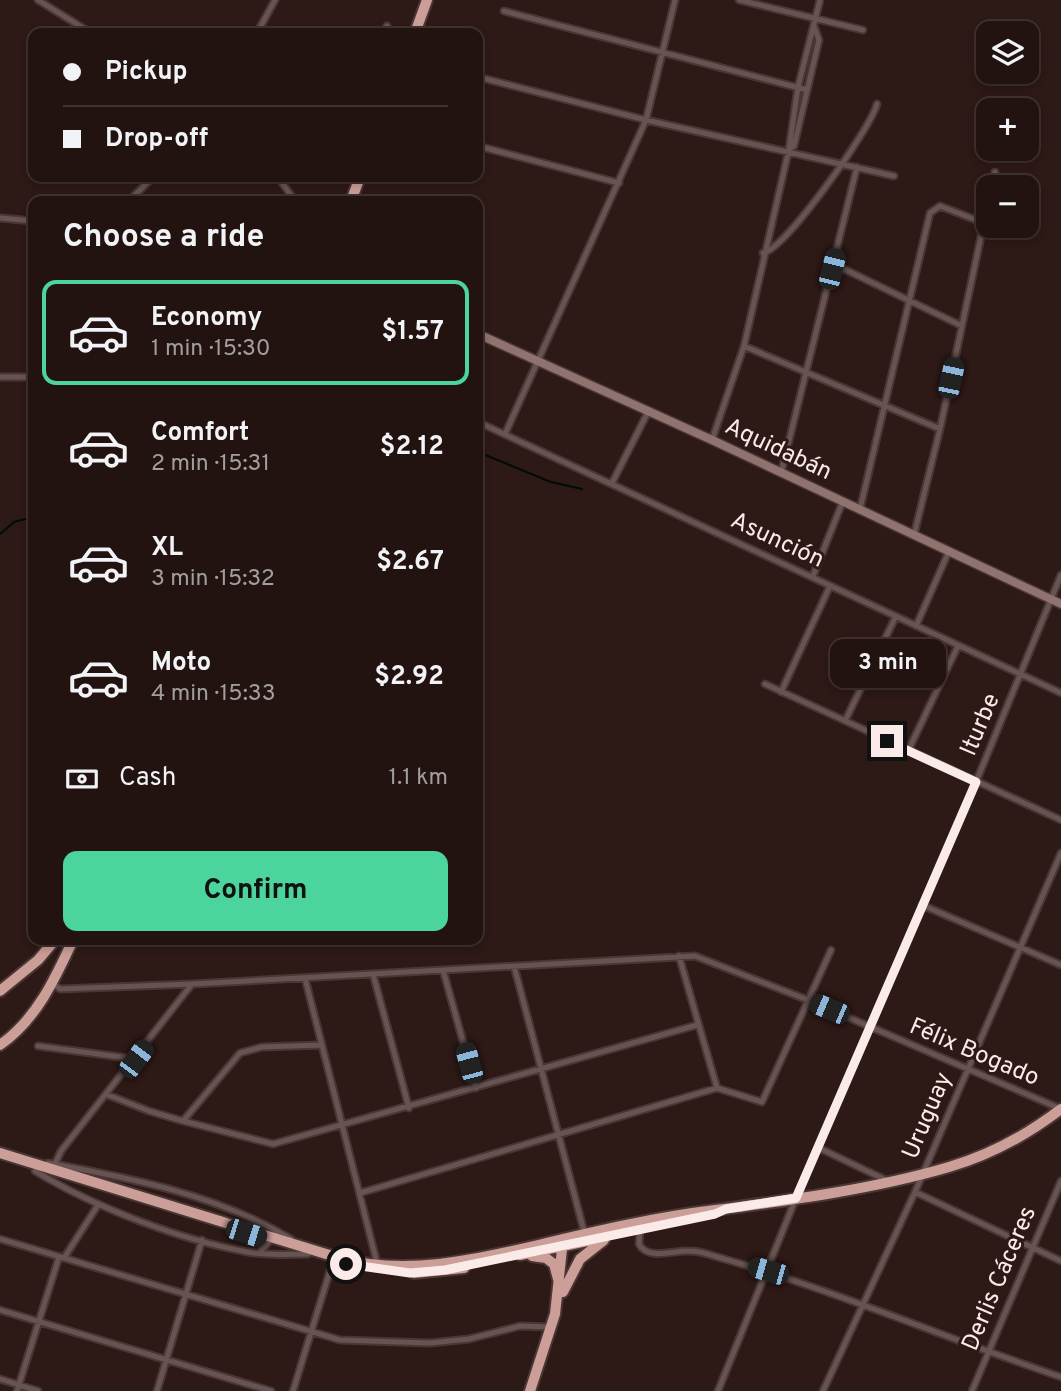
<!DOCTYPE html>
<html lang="en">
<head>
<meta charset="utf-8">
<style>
	:root { --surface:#221310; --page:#2e201e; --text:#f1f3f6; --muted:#a29e9f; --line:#3f3230; --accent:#4bd49b }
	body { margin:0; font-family:Overpass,sans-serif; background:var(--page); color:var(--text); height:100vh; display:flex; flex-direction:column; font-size:26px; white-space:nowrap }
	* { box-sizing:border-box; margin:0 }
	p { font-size:23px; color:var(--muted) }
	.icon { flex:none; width:38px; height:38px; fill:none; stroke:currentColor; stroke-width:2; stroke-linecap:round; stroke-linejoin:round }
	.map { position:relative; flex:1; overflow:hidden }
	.panel { position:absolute; left:28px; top:196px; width:455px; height:749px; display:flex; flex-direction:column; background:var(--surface); border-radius:14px; box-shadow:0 4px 10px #0003,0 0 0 2px var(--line) }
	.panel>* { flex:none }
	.top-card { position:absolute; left:28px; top:28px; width:455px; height:154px; border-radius:14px; box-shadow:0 4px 10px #0003,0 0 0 2px var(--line); display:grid; align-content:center; height:154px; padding:0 35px; background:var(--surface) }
	.controls { position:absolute; left:976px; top:21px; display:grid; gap:14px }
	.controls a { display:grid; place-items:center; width:63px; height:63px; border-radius:14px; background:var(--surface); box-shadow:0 4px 10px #0003,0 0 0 2px var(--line); font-size:35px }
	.end { position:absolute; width:32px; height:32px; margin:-16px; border:9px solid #faebe9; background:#111; box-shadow:0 0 0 4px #111 }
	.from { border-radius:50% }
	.bubble { position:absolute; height:49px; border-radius:14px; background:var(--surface); box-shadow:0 4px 10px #0003,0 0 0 2px var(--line); font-size:23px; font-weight:700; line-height:49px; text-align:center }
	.car { position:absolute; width:21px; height:42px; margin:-21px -10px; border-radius:9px; box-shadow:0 0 5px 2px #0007; background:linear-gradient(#222 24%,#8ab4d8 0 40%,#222 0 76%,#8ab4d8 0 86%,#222 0) }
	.top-card b { display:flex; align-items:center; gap:24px; height:66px; font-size:26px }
	.top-card b+b { border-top:2px solid var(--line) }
	.top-card i { width:18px; height:18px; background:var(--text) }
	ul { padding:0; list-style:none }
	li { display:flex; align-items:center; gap:21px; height:105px; margin:0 14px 10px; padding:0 21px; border:4px solid transparent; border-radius:14px }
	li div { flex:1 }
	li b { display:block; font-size:26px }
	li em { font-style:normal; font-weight:700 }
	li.on { border-color:var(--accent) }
	li>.icon { width:63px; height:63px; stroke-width:1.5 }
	h2 { padding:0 35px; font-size:32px; line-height:84px }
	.pay { display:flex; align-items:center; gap:18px; height:77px; padding:0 35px; font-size:26px }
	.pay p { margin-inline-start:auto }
	.primary-button { display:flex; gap:14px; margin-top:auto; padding:14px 35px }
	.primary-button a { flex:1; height:80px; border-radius:14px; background:var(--accent); color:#111; font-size:28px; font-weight:700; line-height:80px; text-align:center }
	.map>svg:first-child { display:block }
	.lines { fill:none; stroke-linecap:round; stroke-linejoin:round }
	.stream { stroke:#000d05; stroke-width:2 }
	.street-casing { stroke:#4a3634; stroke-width:9 }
	.secondary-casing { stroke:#4a3634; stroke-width:11 }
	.highway-casing { stroke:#4a3634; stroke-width:14 }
	.street { stroke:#675452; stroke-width:5 }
	.secondary { stroke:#90726e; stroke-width:8 }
	.highway { stroke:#cc9e98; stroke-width:10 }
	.route { stroke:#faebe9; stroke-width:9 }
	.labels { text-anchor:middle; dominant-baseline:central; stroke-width:6; stroke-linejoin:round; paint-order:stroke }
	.street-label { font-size:24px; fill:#faebe9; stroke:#2d1916 }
</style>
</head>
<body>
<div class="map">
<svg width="1061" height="1391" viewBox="0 0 1061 1391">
	<rect width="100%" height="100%" fill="#2d1916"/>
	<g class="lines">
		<!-- stream -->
		<path class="stream" d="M478,452L551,482L582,489
			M0,534L14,522L33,517"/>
		<!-- street casing -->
		<g class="street-casing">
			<path id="street" d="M38,0L91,33
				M739,0L863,30
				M504,11L807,90
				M257,33L275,0
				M382,33L387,26
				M478,77L646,120L894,176
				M478,146L619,183
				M789,149L798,87L820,0
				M278,177L295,201
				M991,187L995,172
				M129,201L153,177
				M0,218L33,221
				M763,253C785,250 871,128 877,104
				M832,269L846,270L962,326
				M744,346L940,429
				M0,377H33
				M478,422L1061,693
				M505,434L646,120L675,0
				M712,440L744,346L789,149L794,146L819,40L814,26
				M781,473L857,167
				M612,483L648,412
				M860,509L930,213L940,206L984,223
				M914,535L940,429L989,199
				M813,576L843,501
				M916,626L949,551
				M765,684L1061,820
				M781,692L830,586
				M845,721L896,616
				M908,751L958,646
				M922,905L1061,965
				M679,956L717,1088L762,1102L831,950
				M514,966L585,1235
				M443,970L476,1088
				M373,974L409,1108
				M305,978L377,1263
				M52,983L60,989L192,984L695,956L808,1000L1061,1109
				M322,1045L262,1047L240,1053L183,1121L273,1144L697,1025
				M38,1046L136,1059
				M108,1095L149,1111L183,1121
				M819,1148L888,1181
				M48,1163C131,1178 218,1195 291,1239
				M55,1164L61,1151L192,984
				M35,1171C94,1207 180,1240 248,1252C267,1256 288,1254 308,1254
				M915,1192L1061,1261
				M360,1193L717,1088
				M640,1231L639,1244C648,1261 674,1250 688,1251C697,1251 706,1253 714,1256C832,1289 945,1338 1061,1377
				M0,1239L340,1340L430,1343L469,1339L520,1326L551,1327
				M259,1253L272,1238
				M64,1258L98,1205
				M0,1310L271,1391
				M0,1379L38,1391
				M17,1391L59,1257
				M157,1391L202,1240
				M293,1391L333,1261
				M718,1391L796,1198L976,782L1061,575
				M823,1391L915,1192L1061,853
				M972,1391L1061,1181"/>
		</g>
		<!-- secondary casing -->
		<g class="secondary-casing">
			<path id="secondary" d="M478,334L712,440L1061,604"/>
		</g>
		<!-- highway casing -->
		<g class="highway-casing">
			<path id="highway" d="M415,33L427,0
				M351,201L360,177
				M0,991L38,960L55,940
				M0,1045C36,1020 55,979 73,940
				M0,1153L339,1258C405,1276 474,1260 538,1245C596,1231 656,1217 715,1210C792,1200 874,1189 949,1167C990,1155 1027,1135 1061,1109
				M520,1255L597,1239
				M532,1256L546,1258L554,1264L558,1279
				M414,1273L464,1268
				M563,1292L580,1259L604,1240
				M530,1391L555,1314L562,1249"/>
		</g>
		<!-- street -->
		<use href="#street" class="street"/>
		<!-- secondary -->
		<use href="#secondary" class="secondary"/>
		<!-- highway -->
		<use href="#highway" class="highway"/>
	</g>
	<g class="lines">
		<!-- route -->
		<path class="route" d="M346,1264L410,1273L445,1270L715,1214L726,1209L796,1198L976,782L887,741"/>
	</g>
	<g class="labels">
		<!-- street labels -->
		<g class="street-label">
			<text transform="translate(778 450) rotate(25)">Aquidabán</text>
			<text transform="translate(777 541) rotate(25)">Asunción</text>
			<text transform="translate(981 725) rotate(-67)">Iturbe</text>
			<text transform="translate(974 1053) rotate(23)">Félix Bogado</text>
			<text transform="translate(928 1116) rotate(-67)">Uruguay</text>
			<text transform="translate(1000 1279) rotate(-67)">Derlis Cáceres</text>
		</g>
	</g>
</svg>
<div class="controls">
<a><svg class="icon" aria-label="layers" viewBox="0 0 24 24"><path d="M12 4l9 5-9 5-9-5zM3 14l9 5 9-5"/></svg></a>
<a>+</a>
<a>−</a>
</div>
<i class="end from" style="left:346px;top:1264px"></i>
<i class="end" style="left:887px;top:741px"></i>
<div class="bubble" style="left:830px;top:639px;width:116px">3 min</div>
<i class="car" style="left:832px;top:269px;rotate:14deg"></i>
<i class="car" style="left:951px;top:378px;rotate:12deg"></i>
<i class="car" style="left:829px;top:1009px;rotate:293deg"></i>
<i class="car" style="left:136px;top:1059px;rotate:37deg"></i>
<i class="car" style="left:469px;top:1063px;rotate:345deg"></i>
<i class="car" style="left:246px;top:1233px;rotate:108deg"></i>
<i class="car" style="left:768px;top:1271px;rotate:286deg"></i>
<div class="top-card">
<b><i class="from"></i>Pickup</b>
<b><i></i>Drop-off</b>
</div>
<section class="panel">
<h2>Choose a ride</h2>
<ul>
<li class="on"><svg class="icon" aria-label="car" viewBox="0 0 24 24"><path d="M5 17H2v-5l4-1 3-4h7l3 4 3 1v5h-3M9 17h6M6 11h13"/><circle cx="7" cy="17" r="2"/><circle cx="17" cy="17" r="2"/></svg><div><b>Economy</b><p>1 min · 15:30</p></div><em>$1.57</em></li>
<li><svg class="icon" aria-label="car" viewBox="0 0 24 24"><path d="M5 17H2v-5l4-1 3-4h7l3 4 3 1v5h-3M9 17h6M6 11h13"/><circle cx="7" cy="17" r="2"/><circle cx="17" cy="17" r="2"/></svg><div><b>Comfort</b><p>2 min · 15:31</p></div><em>$2.12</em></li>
<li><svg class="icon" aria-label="car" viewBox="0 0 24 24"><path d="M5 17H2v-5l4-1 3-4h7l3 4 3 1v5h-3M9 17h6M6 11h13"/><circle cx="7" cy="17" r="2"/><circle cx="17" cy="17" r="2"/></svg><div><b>XL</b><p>3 min · 15:32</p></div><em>$2.67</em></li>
<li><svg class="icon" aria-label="car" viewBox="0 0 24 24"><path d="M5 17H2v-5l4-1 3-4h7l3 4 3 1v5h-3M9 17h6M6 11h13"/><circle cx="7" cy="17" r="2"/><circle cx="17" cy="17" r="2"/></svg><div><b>Moto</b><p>4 min · 15:33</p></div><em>$2.92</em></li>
</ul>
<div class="pay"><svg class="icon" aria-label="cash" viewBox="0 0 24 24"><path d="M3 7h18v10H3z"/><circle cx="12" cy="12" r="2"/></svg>Cash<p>1.1 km</p></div>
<div class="primary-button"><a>Confirm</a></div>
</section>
</div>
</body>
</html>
